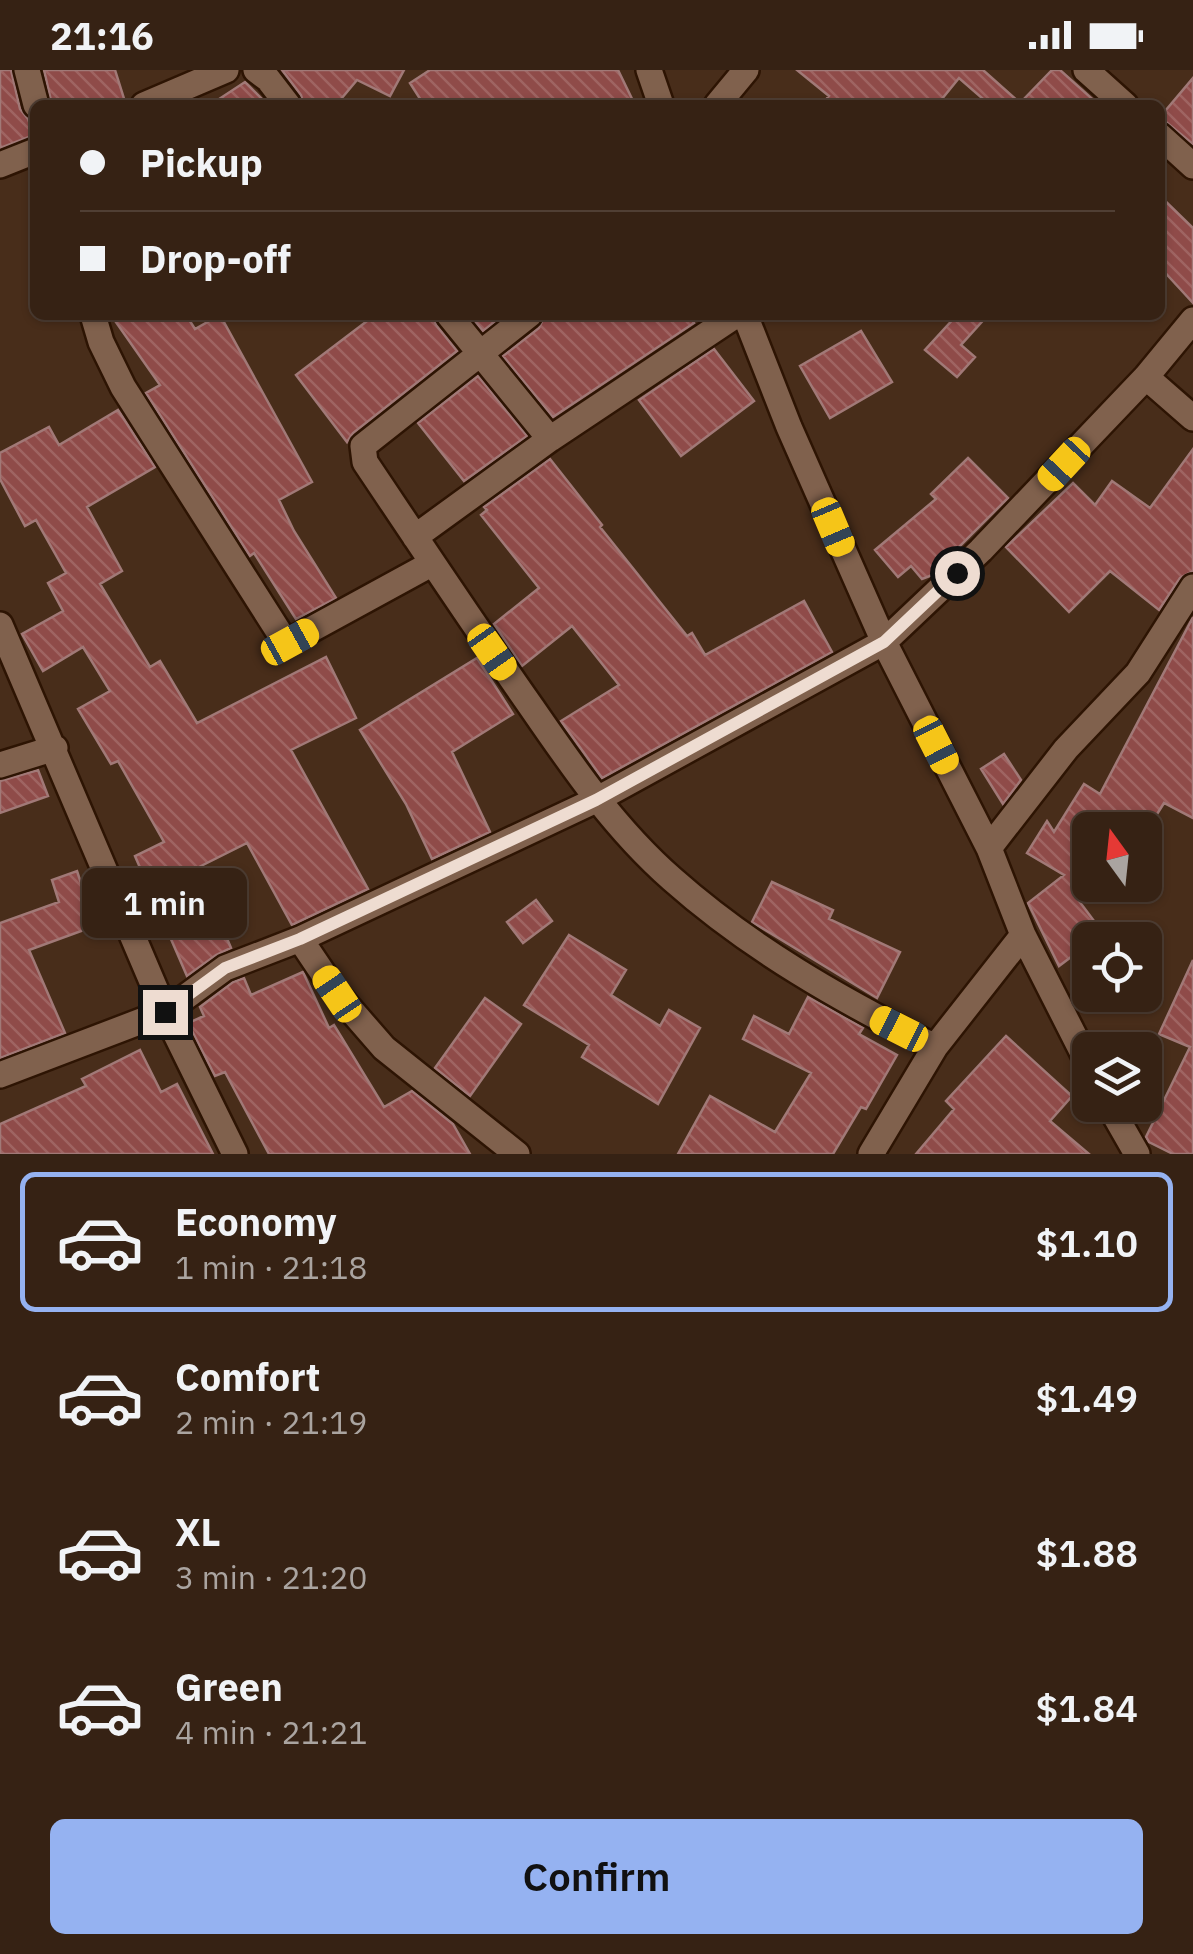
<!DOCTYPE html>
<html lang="en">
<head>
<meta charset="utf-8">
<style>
	:root { --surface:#362214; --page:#412f22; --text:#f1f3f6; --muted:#aaa4a0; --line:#503f34; --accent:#95b2f1 }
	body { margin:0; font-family:"IBM Plex Sans",sans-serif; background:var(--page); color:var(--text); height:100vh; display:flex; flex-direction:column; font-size:38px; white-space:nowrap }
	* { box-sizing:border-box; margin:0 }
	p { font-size:32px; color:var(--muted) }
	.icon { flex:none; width:55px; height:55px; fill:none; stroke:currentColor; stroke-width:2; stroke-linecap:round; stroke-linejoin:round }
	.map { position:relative; height:1084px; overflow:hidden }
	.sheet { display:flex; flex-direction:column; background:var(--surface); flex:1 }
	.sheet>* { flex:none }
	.banner { position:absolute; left:30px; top:30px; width:1135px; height:220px; border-radius:15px; box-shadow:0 2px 8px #0004,0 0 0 2px var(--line); display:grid; align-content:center; height:220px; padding:0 50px; background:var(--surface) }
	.needle { width:65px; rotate:345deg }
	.tools { position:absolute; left:1072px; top:742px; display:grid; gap:20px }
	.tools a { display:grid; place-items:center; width:90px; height:90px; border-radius:15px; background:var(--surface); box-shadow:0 2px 8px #0004,0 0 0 2px var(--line); font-size:50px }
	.end { position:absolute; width:45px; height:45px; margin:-22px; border:12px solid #eedcd1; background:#111; box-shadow:0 0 0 5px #111 }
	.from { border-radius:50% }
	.bubble { position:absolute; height:70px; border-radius:15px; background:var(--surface); box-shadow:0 2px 8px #0004,0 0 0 2px var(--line); font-size:32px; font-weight:600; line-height:70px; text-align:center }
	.car { position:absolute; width:30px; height:60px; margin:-30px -15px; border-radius:12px; box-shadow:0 0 8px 2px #0007; background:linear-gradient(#f5c518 24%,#345 0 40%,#f5c518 0 76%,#345 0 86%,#f5c518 0) }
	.banner b { display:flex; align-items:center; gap:35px; height:95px; font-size:38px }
	.banner b+b { border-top:2px solid var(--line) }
	.banner i { width:25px; height:25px; background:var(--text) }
	ul { padding:18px 0 0; list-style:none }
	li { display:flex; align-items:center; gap:30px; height:140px; margin:0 20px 15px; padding:0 30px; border:5px solid transparent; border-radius:15px }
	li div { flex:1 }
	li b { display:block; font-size:38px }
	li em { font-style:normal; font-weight:600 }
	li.selected { border-color:var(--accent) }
	li>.icon { width:90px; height:90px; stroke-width:1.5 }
	.primary-button { display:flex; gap:20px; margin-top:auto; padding:20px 50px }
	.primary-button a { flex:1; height:115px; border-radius:15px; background:var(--accent); color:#111; font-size:40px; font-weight:600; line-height:115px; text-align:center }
	.status { display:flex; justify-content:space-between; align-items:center; height:70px; padding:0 50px; background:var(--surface); direction:ltr }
	.status svg { height:28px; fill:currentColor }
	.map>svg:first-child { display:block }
	.building { fill:url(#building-back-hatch); stroke:#a17977; stroke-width:2.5 }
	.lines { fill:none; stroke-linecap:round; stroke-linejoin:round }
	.minor-casing { stroke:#2d1403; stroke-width:30 }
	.minor { stroke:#80614d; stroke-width:25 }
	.route { stroke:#eedcd1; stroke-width:12 }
</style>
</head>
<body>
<div class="status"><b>21:16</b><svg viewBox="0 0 49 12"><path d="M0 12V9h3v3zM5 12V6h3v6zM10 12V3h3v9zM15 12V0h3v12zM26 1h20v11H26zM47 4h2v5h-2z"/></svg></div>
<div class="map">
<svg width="1193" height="1084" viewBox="0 0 1193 1084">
	<defs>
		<pattern id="building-back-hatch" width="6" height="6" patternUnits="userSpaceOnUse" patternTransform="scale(2.5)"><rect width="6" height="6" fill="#8f4b49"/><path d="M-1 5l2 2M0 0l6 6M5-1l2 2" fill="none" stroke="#9f6462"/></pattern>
	</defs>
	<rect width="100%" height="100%" fill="#482d1a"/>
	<!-- building -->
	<path class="building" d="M0,0H11L20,39L28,49L34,65L0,78Z
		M44,0H115L126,35H52Z
		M282,0H404L390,26L357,10L336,35H304L301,25Z
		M430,0H618L635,35H424L410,13Z
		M797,0H983L1020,33L1052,0H1060L1099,35H990L959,8L937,35H821L829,26Z
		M1193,8V74L1160,47Z
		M245,12L268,35H210Z
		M1160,126L1193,158V233L1160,197Z
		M111,245H186L195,259L220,245L312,412L279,430L294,461L336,528L296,549L254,483L250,486L146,323L160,315Z
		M375,245H433L436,255L457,281L353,363L347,372L296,305Z
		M470,245H503L483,261Z
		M545,245H688L694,253L553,347L503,286L539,258Z
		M957,245H988L961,275L975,287L957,307L925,280Z
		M861,261L892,312L830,348L800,296Z
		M714,279L754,331L681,386L639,330Z
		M478,306L527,366L464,411L418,353Z
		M118,340L155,397L87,437L122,501L100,514L150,597L160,591L197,653L326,587L356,648L291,680L368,819L292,855L247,773L197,798L231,878L216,885L187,906L135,786L164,772L118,691L111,694L78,639L110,621L83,577L43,601L22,564L63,541L48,513L66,503L36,450L25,456L0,409V383L49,357L59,375Z
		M1193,379V501L1180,508L1159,540L1110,501L1069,542L1006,477L1073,413L1095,435L1112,411L1150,438Z
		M968,388L1008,428L930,506L922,509L911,496L898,507L875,480L936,429L931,424Z
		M550,389L602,455L600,457L687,566L692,563L705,585L804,531L832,582L602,708L561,651L619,615L572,556L522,596L494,554L539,518L481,445L487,440L484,437Z
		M1193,547V748L1164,733L1147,760H1090V803L1076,827L1103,863L1059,896L1028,833L1064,805L1027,783L1047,751L1054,762L1084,714L1100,724Z
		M477,588L513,644L452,682L490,762L432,789L406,734L360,660Z
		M1004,684L1021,710L1003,734L981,699Z
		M38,700L48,726L0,743V711Z
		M77,801L95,856L29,880L65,963L0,988V853L59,832L52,810Z
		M772,812L833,840L829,849L900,882L877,928L752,852Z
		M536,830L552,851L523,873L507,852Z
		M569,865L626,900L611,925L660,956L669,940L700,958L658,1034L582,987L589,975L524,935Z
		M1193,890V1084H1173L1149,1072L1146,1067L1190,977L1159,964Z
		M303,902L329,958L334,955L384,1037L412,1021L453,1054L470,1084H269L225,1002L215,1006L188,953L204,946L200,937L233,912L244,908L251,925Z
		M808,927L863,958L859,964L897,985L866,1039L861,1037L833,1084H678L710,1026L775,1062L811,1003L743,969L754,946L789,964Z
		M485,928L521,954L470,1026L435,998Z
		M1006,966L1072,1026L1050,1051L1089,1084H916L954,1039L946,1031Z
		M140,980L161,1022L177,1014L213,1084H0V1054L86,1016L82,1009Z"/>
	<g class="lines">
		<!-- minor casing -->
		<g class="minor-casing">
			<path id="minor" d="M27,0L36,35
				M256,0L268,9L288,35
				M649,0L661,35
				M1086,0L1125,35
				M144,35L226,0
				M717,35L746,0
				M1160,66L1193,96
				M0,95L35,81
				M93,245L101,272L123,317L284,570L290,571L431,494
				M449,245L550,369
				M529,245L363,376L365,392C420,474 475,557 532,638C574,699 616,760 672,809C751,879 841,930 935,977
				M745,245L789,357L884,572L989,778L1023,865L1090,997
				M1146,307L1193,348
				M415,467L550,369L736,245
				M0,555L165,942L235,1084
				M0,695L55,678
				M989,778L1066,679L1138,603L1193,517
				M300,869L337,924L384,978L517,1084
				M0,1005L165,942L225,898L300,869L596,730L884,572L981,480L1146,307L1193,250
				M1109,1035L1137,1084
				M871,1084L935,977L1023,865"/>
		</g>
		<!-- minor -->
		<use href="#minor" class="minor"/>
	</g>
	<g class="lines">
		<!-- route -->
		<path class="route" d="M165,942L225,898L300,869L596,730L884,572L957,503"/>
	</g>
</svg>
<div class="tools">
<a><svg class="needle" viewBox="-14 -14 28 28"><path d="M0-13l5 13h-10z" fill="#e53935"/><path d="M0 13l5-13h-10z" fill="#aaa4a0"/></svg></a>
<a><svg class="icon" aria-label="locate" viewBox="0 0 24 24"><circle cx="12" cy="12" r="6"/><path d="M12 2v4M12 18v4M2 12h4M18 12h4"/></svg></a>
<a><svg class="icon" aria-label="layers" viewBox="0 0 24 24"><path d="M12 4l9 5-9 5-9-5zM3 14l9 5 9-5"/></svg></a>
</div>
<i class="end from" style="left:957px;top:503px"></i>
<i class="end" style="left:165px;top:942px"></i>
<div class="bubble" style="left:82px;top:798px;width:165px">1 min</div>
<i class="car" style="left:1064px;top:394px;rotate:223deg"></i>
<i class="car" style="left:833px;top:457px;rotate:157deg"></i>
<i class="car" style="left:290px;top:572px;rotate:61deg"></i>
<i class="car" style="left:492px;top:582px;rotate:145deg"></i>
<i class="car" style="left:936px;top:675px;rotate:153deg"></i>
<i class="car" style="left:337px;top:924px;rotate:326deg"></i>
<i class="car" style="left:899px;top:959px;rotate:297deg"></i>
<div class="banner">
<b><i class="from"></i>Pickup</b>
<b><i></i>Drop-off</b>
</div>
</div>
<section class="sheet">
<ul>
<li class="selected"><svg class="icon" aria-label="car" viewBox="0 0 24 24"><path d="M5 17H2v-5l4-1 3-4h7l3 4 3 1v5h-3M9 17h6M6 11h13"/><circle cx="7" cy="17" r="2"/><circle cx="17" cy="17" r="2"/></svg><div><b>Economy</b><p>1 min · 21:18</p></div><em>$1.10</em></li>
<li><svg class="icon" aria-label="car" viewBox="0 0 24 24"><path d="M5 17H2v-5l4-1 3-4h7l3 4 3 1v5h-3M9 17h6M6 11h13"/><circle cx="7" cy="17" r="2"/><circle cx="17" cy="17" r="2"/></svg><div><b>Comfort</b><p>2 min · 21:19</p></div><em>$1.49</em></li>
<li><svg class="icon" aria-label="car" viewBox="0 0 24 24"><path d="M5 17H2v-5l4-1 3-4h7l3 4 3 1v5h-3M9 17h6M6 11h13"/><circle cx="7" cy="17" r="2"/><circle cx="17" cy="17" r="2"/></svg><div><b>XL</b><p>3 min · 21:20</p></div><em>$1.88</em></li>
<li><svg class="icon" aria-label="car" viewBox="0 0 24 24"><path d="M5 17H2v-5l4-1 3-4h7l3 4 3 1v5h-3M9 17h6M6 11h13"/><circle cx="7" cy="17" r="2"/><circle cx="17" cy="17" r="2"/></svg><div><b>Green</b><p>4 min · 21:21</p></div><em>$1.84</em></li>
</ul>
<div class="primary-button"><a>Confirm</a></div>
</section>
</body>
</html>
